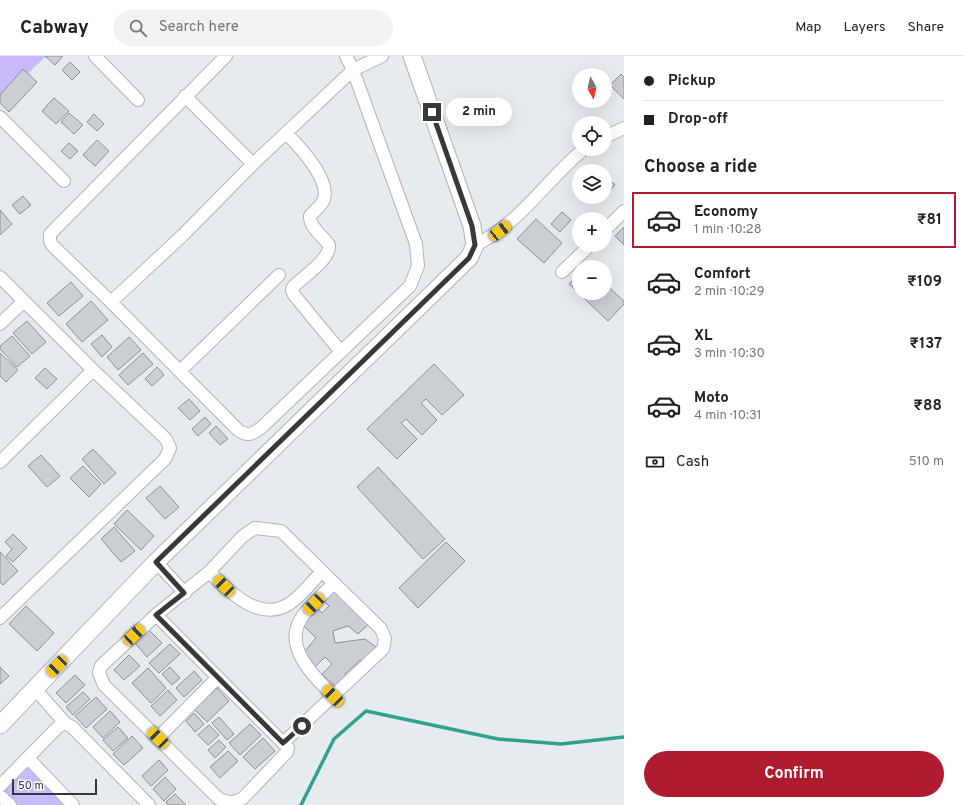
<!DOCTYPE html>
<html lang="en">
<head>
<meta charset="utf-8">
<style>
	:root { --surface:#fff; --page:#f2f2f2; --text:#222; --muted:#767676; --line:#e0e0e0; --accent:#af1c2f }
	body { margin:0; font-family:Overpass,sans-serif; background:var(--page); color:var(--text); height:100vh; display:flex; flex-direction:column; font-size:15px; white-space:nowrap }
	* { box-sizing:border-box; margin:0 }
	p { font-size:13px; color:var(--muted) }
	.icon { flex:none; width:22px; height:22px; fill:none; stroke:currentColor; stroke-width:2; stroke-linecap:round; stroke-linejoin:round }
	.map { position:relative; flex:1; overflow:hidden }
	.side { display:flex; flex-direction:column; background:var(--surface); width:340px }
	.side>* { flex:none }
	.hud { display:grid; align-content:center; height:88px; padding:0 20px; background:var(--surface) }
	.needle { width:26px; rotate:172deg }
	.fabs { position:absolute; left:572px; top:12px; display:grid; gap:8px }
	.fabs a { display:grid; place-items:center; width:40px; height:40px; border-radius:50%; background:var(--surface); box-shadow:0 4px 16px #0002; font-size:20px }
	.scale { position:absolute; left:12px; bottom:10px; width:85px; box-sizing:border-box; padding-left:4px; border:2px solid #36383a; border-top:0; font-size:11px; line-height:14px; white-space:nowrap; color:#36383a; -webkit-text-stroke:3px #f3f8fc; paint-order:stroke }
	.end { position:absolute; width:18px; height:18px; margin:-9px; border:5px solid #36383a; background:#fff; box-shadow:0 0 0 2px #fff }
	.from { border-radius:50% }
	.bubble { position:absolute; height:28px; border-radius:14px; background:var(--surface); box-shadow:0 4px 16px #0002; font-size:13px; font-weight:700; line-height:28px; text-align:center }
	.car { position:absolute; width:12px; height:24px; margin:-12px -6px; border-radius:5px; box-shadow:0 0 3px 1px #0007; background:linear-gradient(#f5c518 24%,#345 0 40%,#f5c518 0 76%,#345 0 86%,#f5c518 0) }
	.hud b { display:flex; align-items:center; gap:14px; height:38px; font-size:15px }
	.hud b+b { border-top:1px solid var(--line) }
	.hud i { width:10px; height:10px; background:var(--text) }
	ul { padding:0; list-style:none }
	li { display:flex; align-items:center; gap:12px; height:56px; margin:0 8px 6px; padding:0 12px; border:2px solid transparent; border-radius:0px }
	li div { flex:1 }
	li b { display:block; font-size:15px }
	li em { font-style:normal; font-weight:700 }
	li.current { border-color:var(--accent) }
	li>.icon { width:36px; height:36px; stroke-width:1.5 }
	h2 { padding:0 20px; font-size:18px; line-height:48px }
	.pay { display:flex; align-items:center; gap:10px; height:44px; padding:0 20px; font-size:15px }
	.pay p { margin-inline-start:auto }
	.action { display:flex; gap:8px; margin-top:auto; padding:8px 20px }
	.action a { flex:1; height:46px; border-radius:24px; background:var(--accent); color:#fff; font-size:16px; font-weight:700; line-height:46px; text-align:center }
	header { display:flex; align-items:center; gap:24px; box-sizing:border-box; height:56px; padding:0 20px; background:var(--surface); border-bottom:1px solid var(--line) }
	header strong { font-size:19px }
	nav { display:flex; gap:22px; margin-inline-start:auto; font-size:14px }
	.search { width:280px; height:36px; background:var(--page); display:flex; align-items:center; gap:10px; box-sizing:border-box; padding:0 14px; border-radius:22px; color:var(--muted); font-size:15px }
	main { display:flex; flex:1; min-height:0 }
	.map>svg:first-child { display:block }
	.green { fill:#c9bafd }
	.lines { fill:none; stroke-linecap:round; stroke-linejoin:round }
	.stream { stroke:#30a18e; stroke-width:3.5 }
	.building { fill:#cbced3; stroke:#8c8e93 }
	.street-casing { stroke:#aeb3b7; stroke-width:14 }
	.secondary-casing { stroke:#aeb3b7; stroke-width:19 }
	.street { stroke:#fff; stroke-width:12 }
	.secondary { stroke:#fff; stroke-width:17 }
	.route { stroke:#36383a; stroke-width:5 }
</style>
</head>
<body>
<header>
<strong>Cabway</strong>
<div class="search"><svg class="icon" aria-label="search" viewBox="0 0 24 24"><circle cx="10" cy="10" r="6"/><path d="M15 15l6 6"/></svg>Search here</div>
<nav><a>Map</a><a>Layers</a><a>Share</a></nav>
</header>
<main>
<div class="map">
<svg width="624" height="749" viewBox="0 0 624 749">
	<rect width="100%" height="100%" fill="#e6ebee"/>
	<!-- green -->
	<path class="green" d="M0,0H46L0,45Z
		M26,701L73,749H11L0,738Z"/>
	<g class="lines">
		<!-- stream -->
		<path class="stream" d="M301,749L334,683L366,655L498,683L561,688L624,681"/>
	</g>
	<!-- building -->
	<path class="building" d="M45,0H63L55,9Z
		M70,6L80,16L72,24L62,14Z
		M23,13L37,26L9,56L0,47V39Z
		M621,18L624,21V43L610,29Z
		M54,42L69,55L56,68L42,55Z
		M69,57L83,69L74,78L61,66Z
		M94,58L104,68L97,75L87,66Z
		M97,84L109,95L95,110L83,99Z
		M69,87L78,95L70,103L61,95Z
		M605,120L615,129L605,140Z
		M23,140L31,149L20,158L12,149Z
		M0,154L12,168L0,179Z
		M562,156L571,164L560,176L551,168Z
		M536,163L562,187L544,207L517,183Z
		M624,171V189L615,180Z
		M579,217V237H605V228L624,245V248L608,265L569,228Z
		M71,226L83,240L59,260L47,247Z
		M91,245L108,264L82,286L66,268Z
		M27,265L46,286L32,298L13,277Z
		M102,279L112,291L102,301L91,288Z
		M12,280L30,300L17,311L0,293V290Z
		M129,281L141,294L118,314L107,301Z
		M0,297L18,314L6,326L0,320Z
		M143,297L153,308L128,329L119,319Z
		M434,308L464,339L442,359L426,343L421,347L437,364L422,379L406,363L401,367L417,383L397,403L367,373Z
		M157,311L164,319L152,330L145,323Z
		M45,312L57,323L47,333L35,322Z
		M189,343L200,355L190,364L178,352Z
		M205,361L211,368L198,380L192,373Z
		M216,370L228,383L220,389L209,377Z
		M93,393L116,417L104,428L82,403Z
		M41,399L60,420L47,431L28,410Z
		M83,410L101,428L89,441L70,422Z
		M378,411L445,483L423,503L357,431Z
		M160,430L179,451L165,463L146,442Z
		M127,454L154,480L141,494L114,468Z
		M114,471L135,495L121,506L101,483Z
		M13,478L27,492L13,506L6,500L12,493L5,486Z
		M446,486L465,505L418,552L399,532Z
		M0,496L18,515L3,529L0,526Z
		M336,534L370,567L358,578L348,570L333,575L335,587L365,583L376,591L362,606L360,604L345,618L347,620L336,631L322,618L332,608L325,601L315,611L304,596L316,582L302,568L317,552L322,557L329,550L324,545Z
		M26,550L54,577L37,595L9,568Z
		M149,574L162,587L147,601L135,587Z
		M170,588L180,598L159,617L149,607Z
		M129,599L140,610L124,624L114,614Z
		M0,611L9,620L0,628Z
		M170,611L180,622L172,629L162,618Z
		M148,612L166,632L151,647L132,627Z
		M194,615L202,624L184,641L176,632Z
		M75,619L85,629L66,647L56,637Z
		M217,632L229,645L207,666L194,653Z
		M168,634L177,644L160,660L151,650Z
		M83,636L90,643L73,659L66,651Z
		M96,641L107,653L86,672L75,660Z
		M110,655L120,666L103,682L93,671Z
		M194,657L204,668L195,676L186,665Z
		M219,661L234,678L227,684L212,667Z
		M250,668L261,679L240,699L229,687Z
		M209,669L219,679L208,689L198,679Z
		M118,671L128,682L113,695L103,684Z
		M132,680L143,692L124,709L113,698Z
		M263,682L275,695L255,713L243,701Z
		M219,684L226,691L215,702L208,694Z
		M228,695L238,705L220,722L210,711Z
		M159,704L168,714L151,730L142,720Z
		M165,721L176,733L164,745L153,733Z
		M175,738L186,749H168L166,746Z"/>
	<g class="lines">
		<!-- street casing -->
		<g class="street-casing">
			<path id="street" d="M95,0L138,44
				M226,0L50,178V185L52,189L111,246L238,374C248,381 253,378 262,371L410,230L418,210L416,188L353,14L346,0
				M185,40L253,108
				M0,61L64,125
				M286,77C299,90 330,123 324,143C322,150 315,154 310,160C309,171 323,180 329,189C331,203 303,221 293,231L292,234L294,239L341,296
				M605,81L624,72
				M605,174L624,155
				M475,189C520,168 546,124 584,93
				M562,216L590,189
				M0,221L93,314L166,383L170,392L165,403L0,562
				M111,246L183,179L253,108L353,14L382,0
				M0,268L24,245
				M180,315L279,219
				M0,406L93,314
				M156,506L185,537
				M209,516C229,535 259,567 289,548C301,540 312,526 322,515
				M156,559L288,692L287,696L243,742C234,747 229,747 219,743L104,629L99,617L101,610L156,559L209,516L243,480L255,472L281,475L381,573L385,583L383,593L283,687
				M35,633L65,667
				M333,640C313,619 280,589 304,558C313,547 324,537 334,527
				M158,682L218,621
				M28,702L73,749
				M0,730L58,671L65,667L72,671L149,749
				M0,740L10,749"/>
		</g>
		<!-- secondary casing -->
		<g class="secondary-casing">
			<path id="secondary" d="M0,669L156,506L469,202L475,189L472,170L412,0"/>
		</g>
		<!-- street -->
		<use href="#street" class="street"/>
		<!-- secondary -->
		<use href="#secondary" class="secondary"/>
	</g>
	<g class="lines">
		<!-- route -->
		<path class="route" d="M302,670L283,687L156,559L184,537L156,506L469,202L475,189L472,170L432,56"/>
	</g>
</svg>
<div class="fabs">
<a><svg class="needle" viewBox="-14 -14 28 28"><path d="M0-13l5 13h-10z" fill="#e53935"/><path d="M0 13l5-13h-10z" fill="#767676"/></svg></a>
<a><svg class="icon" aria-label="locate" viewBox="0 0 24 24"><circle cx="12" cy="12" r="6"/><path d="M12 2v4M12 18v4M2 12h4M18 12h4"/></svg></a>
<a><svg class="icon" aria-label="layers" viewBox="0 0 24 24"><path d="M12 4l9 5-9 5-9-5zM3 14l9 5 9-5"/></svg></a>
<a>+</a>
<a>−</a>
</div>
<div class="scale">50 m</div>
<i class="end from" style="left:302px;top:670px"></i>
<i class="end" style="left:432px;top:56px"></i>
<div class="bubble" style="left:446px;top:42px;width:66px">2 min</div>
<i class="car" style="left:500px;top:175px;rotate:52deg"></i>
<i class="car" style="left:224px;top:530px;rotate:315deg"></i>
<i class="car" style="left:314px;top:548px;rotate:224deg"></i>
<i class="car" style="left:134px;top:579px;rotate:47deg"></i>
<i class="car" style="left:57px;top:610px;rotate:224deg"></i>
<i class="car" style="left:333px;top:640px;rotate:315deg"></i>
<i class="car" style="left:158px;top:682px;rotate:315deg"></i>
</div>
<section class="side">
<div class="hud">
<b><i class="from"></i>Pickup</b>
<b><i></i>Drop-off</b>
</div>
<h2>Choose a ride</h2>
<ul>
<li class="current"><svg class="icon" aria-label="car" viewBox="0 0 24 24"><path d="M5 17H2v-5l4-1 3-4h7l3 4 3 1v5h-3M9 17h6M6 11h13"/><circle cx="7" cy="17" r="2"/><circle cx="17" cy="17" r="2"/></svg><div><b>Economy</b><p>1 min · 10:28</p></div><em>₹81</em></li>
<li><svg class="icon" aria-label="car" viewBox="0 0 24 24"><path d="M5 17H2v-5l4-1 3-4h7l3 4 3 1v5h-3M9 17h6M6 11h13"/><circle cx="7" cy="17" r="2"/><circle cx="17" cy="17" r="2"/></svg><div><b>Comfort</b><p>2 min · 10:29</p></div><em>₹109</em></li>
<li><svg class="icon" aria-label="car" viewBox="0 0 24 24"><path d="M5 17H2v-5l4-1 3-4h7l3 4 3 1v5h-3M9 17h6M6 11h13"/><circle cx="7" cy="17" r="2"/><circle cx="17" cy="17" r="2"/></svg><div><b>XL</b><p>3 min · 10:30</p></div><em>₹137</em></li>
<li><svg class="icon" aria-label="car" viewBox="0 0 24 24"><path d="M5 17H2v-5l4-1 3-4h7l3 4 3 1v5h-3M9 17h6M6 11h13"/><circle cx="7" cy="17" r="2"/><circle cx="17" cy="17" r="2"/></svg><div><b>Moto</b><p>4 min · 10:31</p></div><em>₹88</em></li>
</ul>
<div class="pay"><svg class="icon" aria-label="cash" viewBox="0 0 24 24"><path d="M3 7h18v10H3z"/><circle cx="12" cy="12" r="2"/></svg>Cash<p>510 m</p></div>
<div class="action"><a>Confirm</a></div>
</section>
</main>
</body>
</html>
